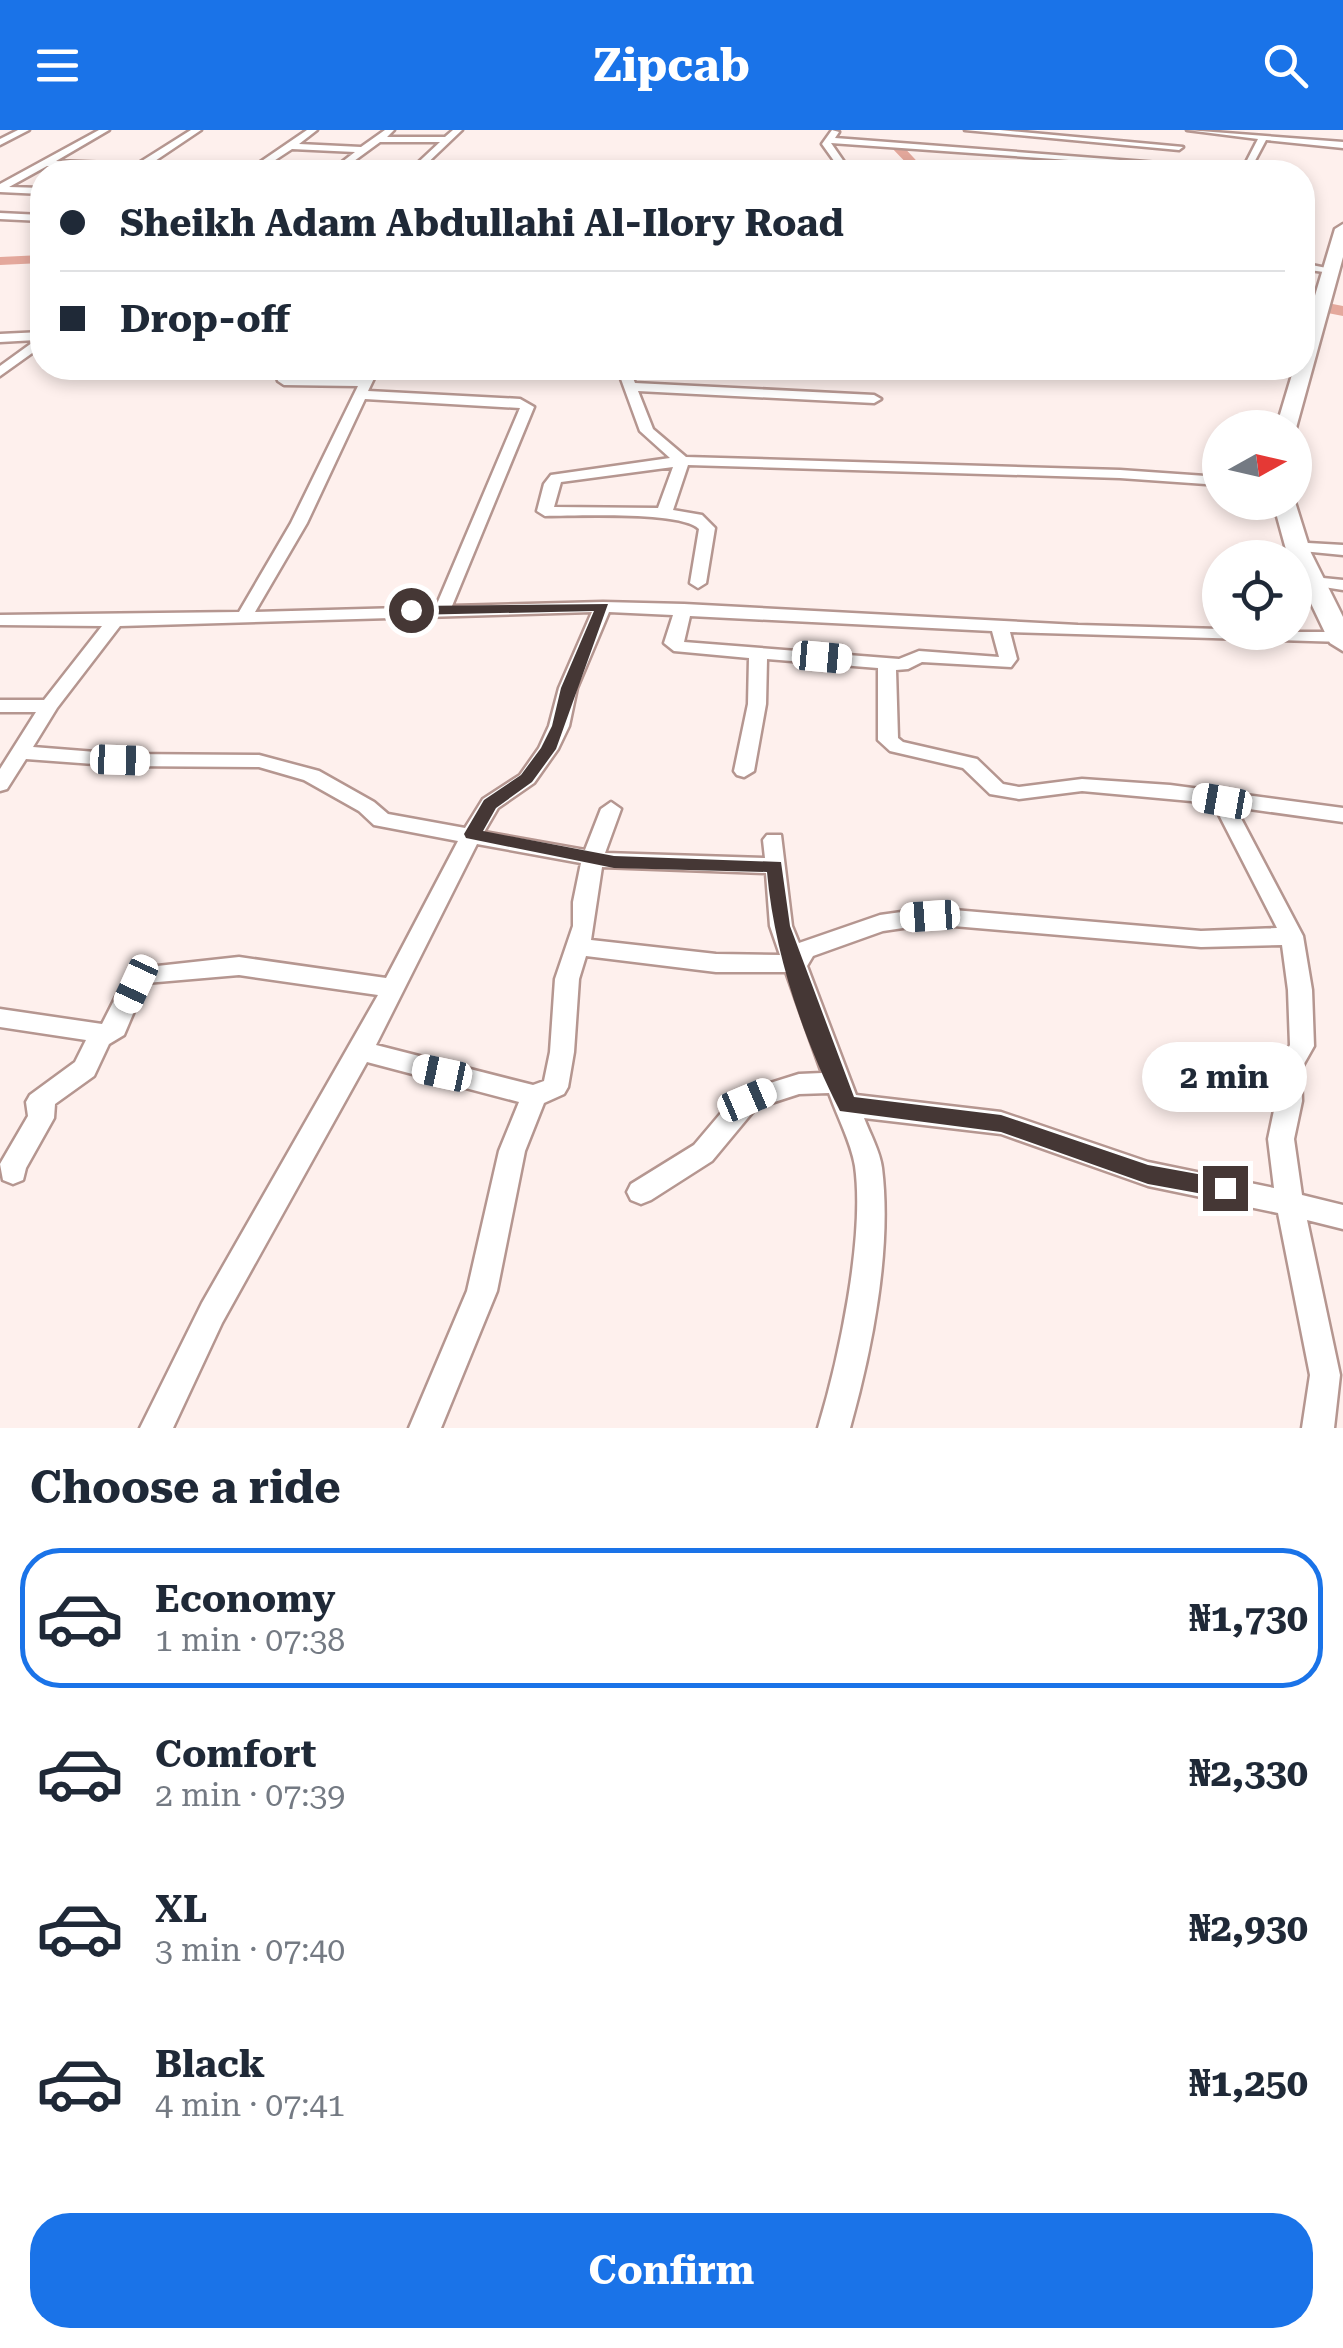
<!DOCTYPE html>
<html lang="en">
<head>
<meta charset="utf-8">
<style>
	:root { --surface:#fff; --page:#f6f6f7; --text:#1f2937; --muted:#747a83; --line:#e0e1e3; --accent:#1a73e8 }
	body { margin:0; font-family:"Roboto Serif",serif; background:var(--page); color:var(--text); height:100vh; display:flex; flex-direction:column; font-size:38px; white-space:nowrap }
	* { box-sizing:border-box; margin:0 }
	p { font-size:32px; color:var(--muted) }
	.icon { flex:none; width:55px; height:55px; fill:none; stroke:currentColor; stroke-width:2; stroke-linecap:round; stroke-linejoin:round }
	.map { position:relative; height:1298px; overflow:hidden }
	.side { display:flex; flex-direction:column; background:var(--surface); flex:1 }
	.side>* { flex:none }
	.hud { position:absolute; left:30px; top:30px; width:1285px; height:220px; border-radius:40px; box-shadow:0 5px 15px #0003; display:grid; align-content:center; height:220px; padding:0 30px; background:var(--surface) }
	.needle { width:65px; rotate:82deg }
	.tools { position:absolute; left:1202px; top:280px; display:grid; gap:20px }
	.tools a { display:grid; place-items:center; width:110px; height:110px; border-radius:50%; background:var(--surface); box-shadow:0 5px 15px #0003; font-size:50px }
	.end { position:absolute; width:45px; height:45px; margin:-22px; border:12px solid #453735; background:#fff; box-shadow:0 0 0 5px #fff }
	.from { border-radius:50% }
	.bubble { position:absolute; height:70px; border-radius:35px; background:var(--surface); box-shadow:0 5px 15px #0003; font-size:32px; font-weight:700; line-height:70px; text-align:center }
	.car { position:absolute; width:30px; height:60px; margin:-30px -15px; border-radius:12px; box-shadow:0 0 8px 2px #0007; background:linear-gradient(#fff 24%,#345 0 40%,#fff 0 76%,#345 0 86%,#fff 0) }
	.hud b { display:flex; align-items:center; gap:35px; height:95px; font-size:38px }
	.hud b+b { border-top:2px solid var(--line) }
	.hud i { width:25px; height:25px; background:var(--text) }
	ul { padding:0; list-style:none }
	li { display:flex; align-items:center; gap:30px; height:140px; margin:0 20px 15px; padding:0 10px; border:5px solid transparent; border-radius:40px }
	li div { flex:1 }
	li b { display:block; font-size:38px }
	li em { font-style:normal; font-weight:700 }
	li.current { border-color:var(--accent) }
	li>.icon { width:90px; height:90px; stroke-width:1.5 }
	h2 { padding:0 30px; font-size:45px; line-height:120px }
	.cta { display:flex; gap:20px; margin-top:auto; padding:20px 30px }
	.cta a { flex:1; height:115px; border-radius:40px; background:var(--accent); color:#fff; font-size:40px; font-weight:700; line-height:115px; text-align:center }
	header { display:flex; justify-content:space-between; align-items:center; height:130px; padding:0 30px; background:var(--accent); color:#fff; font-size:45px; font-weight:700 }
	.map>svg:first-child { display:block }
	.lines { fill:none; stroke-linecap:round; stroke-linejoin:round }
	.river { fill:#e4a89c; fill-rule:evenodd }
	.minor-casing { stroke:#b59690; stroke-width:5 }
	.highway-casing { stroke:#b59690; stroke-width:5 }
	.minor { fill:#fff; fill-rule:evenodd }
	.highway { fill:#fff; fill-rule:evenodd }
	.route { fill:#453735 }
</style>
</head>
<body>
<header><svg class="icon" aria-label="menu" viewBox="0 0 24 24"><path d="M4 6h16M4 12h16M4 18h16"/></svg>Zipcab<svg class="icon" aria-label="search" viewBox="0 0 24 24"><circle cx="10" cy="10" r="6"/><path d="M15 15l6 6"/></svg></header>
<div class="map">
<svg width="1343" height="1298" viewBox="0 0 1343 1298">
	<rect width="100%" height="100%" fill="#fef0ed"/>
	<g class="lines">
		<!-- river -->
		<path class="river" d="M895,11L899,12L927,42H915L889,15Z
			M42,125V133L0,135V127Z
			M1302,168L1343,176V186L1302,178Z"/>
		<!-- minor casing -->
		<g class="minor-casing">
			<path id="minor" d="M18,0H29L0,15V9Z
				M99,0H109L56,31L137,34L191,0H201L149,35L250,39L307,0H317L299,14L361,17L385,0H394L387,7H445L453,0H462L418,42H408L440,12H380L339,42H329L355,22L292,19L257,42H136L47,36L9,57L42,58V64L0,62V54Z
				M832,0L839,2L835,8L1172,34L1168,37L831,13L851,42H842L822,14Z
				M965,0H1000L1183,17L1179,20Z
				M1187,0L1343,12V18L1266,10L1249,42H1241L1258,9Z
				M990,39L1006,42H985Z
				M0,83L42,85V91L0,89Z
				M1302,133L1336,140L1331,143L1302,139Z
				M42,202V216L0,246V236L36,210L0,212V204Z
				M274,238H286L289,247L362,248L367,238H379L368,261L520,269L534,277L452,476L603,472L684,474L1078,495L1220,499V502H1343V512L1010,502L1017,529L1011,537L922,532L908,539L896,540L898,608L903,612L977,629L1003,654L1019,657L1082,649L1170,655L1343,678V692L1235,677L1303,806L1312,860L1314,916L1301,939L1302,971L1294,1009L1302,1065L1343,1075V1099L1307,1090L1340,1245L1334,1298H1302L1310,1245L1278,1083L1148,1056L1001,1004L864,988C870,1004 880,1021 882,1038C892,1119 872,1220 850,1298H818C839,1229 865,1107 855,1036C851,1012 837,986 829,963L799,964L756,978L712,1031L651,1070L641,1074L631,1070L627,1062L631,1054L694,1015L738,963L799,944L822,943L786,842H716L586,826L579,849L574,922L568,957L564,964L544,973L525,1021L497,1161L441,1298H409L467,1161L499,1021L519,972L367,932L222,1193L173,1298H140L202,1173L378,865L239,845L146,853L124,905L109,914L94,946L55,974L54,988L26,1038L23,1050L13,1054L3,1050L0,1034L28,986L26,972L30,965L75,932L86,910L0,897V879L102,894L130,839L239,827L386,848L458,711L374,695L359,681L304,650L259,637L121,636L26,629L7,659L0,661V639L36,582H0V570H44L102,496L0,495V485L239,482L291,393L358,256L284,255L278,251ZM365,269L520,278L437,474L438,477L255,482L307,393ZM592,482L559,558L549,596L539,618L520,645L483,669L465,698L388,684L374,672L319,641L259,625L121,624L33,617L57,578L120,496ZM609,482L673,485L664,513L674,521L749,528L748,574L734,641L737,645L744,647L754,641L766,574L767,529L878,538V610L890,621L963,638L990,664L1019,669L1082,661L1213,673L1277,798L1201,801L930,778L880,785L799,813L792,796L781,705H767L763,710L765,728L605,723L621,679L611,672L601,679L585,720L484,702L498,678L534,653L558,619L569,596L577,558ZM690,486L992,501L999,527L919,521L899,529L684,512ZM477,714L581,733L573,772V796L555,849L550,922L544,951L533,955L376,915ZM602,737L766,743L770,796L780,825L716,824L591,810ZM930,794L1201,817L1282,815L1288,860L1290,915L1275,938L1276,971L1268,1009L1274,1058L1148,1032L1001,982L856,965L807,836L813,826L883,801Z
				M617,238H629L635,253L874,265L881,269L874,273L638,261L653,299L686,327L1120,340L1220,347V355L1120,348L688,335L673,380L702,385L715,398L706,453L698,458L690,453L699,399C681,381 575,386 545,386L537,381L544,354L551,345L670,328L640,301ZM673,337L658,378L554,377L561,352Z
				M1308,413L1343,415V425L1302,421V415Z
				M1323,448L1343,450V460L1317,456L1315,453Z"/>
		</g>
		<!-- highway casing -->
		<g class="highway-casing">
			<path id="highway" d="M1343,94V127L1296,298H1276L1294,238H1302V209L1335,99Z
				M1273,372H1295L1311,423L1343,487V521L1330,513L1295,440V428L1287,423Z"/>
		</g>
		<!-- minor -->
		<use href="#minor" class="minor"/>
		<!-- highway -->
		<use href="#highway" class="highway"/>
	</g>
	<!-- route -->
	<path class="route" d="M608,474L556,619L532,652L496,678L483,701L614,726L781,732L790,796L854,967L1001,985L1148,1035L1225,1049L1233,1051L1236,1058L1233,1065L1225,1068L1148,1054L1001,1002L840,981C803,909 774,822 767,742L614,738L466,708L464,704L484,670L521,645L541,618L552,596L561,558L594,481L411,485L404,480L411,476Z"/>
</svg>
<div class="tools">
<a><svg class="needle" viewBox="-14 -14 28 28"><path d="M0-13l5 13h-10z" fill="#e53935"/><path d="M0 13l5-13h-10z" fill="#747a83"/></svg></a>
<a><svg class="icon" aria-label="locate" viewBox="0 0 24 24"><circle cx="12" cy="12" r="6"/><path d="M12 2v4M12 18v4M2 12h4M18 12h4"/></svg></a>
</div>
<i class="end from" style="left:411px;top:480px"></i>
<i class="end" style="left:1225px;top:1058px"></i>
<div class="bubble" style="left:1142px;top:912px;width:165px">2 min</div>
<i class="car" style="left:822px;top:527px;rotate:95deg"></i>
<i class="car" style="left:120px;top:630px;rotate:92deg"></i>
<i class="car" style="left:1222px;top:671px;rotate:280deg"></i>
<i class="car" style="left:930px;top:786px;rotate:266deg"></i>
<i class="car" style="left:136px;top:854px;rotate:205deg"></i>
<i class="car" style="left:442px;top:943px;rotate:282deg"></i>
<i class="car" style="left:747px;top:970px;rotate:67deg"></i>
<div class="hud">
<b><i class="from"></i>Sheikh Adam Abdullahi Al-Ilory Road</b>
<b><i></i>Drop-off</b>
</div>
</div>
<section class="side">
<h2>Choose a ride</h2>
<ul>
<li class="current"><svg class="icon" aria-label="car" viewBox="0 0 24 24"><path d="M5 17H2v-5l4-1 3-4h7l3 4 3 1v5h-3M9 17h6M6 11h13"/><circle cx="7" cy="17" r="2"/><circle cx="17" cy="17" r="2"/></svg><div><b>Economy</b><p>1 min · 07:38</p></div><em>₦1,730</em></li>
<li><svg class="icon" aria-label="car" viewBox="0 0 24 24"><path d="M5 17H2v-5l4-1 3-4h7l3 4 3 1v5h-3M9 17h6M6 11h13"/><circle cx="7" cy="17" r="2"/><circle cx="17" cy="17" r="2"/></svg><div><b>Comfort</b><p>2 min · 07:39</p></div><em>₦2,330</em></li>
<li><svg class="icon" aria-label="car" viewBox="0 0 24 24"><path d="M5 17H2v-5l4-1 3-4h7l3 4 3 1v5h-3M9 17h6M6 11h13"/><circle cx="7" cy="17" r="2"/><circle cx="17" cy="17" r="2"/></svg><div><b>XL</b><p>3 min · 07:40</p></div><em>₦2,930</em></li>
<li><svg class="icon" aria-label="car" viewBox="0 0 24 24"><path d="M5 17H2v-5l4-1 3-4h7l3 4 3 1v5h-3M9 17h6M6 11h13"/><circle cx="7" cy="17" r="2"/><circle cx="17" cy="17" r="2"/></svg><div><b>Black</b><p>4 min · 07:41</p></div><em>₦1,250</em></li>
</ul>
<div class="cta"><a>Confirm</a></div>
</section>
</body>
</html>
